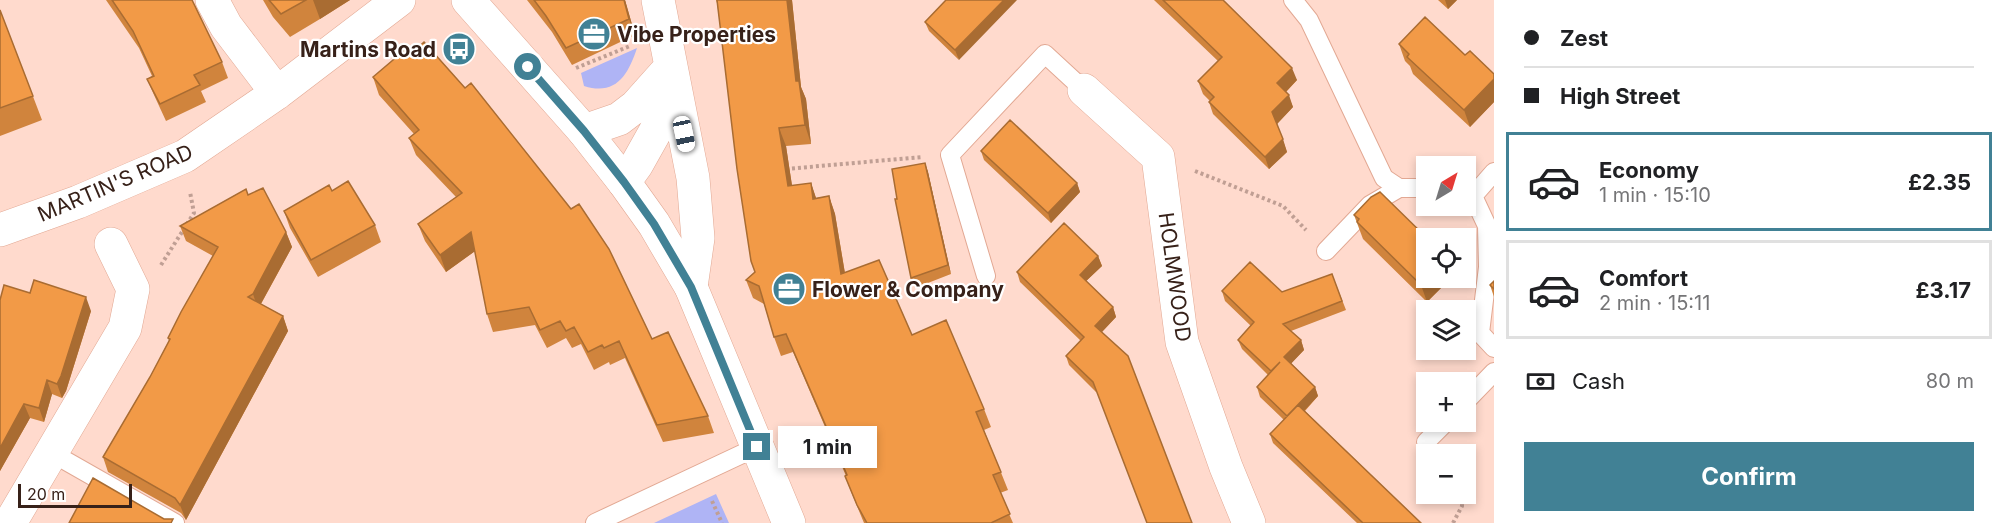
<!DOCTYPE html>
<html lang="en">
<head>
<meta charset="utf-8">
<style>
	:root { --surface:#fff; --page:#f2f2f2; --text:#202124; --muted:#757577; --line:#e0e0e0; --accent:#418195 }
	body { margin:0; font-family:Inter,sans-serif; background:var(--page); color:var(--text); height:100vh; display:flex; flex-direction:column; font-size:22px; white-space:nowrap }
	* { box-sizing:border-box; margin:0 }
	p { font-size:20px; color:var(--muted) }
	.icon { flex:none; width:33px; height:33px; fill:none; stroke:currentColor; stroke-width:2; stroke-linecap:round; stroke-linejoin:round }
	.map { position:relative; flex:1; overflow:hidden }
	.panel { display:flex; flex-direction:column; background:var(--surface); width:510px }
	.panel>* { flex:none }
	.top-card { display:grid; align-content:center; height:132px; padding:0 30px; background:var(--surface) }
	.needle { width:39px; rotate:38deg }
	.tools { position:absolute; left:1416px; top:156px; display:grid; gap:12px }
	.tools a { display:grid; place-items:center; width:60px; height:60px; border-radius:0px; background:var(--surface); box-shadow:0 3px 9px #0003; font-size:30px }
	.scale { position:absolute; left:18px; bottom:15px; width:114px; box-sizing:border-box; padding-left:6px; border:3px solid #372119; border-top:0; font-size:16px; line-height:21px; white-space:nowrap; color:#372119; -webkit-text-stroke:4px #fff; paint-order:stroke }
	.end { position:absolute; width:27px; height:27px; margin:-14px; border:8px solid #418195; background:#fff; box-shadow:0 0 0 3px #fff }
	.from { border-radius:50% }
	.bubble { position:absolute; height:42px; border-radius:0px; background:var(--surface); box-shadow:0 3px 9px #0003; font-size:20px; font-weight:700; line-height:42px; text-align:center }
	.car { position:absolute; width:18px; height:36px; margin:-18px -9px; border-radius:8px; box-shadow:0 0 4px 2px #0007; background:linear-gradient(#fff 24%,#345 0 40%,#fff 0 76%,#345 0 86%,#fff 0) }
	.top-card b { display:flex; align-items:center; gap:21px; height:57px; font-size:22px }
	.top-card b+b { border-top:2px solid var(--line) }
	.top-card i { width:15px; height:15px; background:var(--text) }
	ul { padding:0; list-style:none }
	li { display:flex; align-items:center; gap:18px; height:99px; margin:0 12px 9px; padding:0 18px; border:3px solid var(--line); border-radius:0px }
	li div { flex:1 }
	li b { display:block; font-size:22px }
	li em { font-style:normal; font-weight:700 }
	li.current { border-color:var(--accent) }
	li>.icon { width:54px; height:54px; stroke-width:1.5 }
	.pay { display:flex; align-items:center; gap:15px; height:66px; padding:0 30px; font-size:22px }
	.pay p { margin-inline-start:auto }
	.primary-button { display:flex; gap:12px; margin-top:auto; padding:12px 30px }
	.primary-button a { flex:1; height:69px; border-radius:0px; background:var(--accent); color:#fff; font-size:24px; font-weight:700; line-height:69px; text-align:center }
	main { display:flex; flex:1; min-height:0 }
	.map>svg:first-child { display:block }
	.green { fill:#afb4f5 }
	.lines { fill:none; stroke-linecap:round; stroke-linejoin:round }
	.service-casing { stroke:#e2a893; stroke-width:20 }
	.minor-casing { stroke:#e2a893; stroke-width:34 }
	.secondary-casing { stroke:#e2a893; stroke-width:34 }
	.primary-casing { stroke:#e2a893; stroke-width:34 }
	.path { stroke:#c09f94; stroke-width:4; stroke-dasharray:3 3; stroke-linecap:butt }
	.service { stroke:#fff; stroke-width:18 }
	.minor { stroke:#fff; stroke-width:33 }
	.secondary { stroke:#fff; stroke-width:33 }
	.primary { stroke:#fff; stroke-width:33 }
	.wall { fill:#d0843d }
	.shaded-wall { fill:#a96c32 }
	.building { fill:#f29a47; stroke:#a96c32; stroke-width:1.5 }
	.route { stroke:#418195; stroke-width:8 }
	.labels { text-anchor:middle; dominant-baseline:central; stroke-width:4.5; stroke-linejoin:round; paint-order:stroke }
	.poi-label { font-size:21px; font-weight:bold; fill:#372119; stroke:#fff; text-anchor:start }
	.street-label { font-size:21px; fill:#372119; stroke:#fff }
</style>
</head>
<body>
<main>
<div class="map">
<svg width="1494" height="523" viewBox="0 0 1494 523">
	<rect width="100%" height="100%" fill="#ffdacd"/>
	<!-- green -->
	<path class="green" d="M637,48C628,75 616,96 584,86L581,73Z
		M716,494L729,523H654Z"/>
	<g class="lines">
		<!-- service casing -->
		<g class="service-casing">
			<path id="service" d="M1293,0L1309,20L1384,178L1399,188
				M1466,194L1473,196L1494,172
				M1473,196L1487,226L1488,267L1480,333L1494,348
				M1326,251L1370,205L1399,188H1426
				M986,276L950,155L1045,54L1084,90
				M1466,401L1494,372
				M1426,442L1446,422
				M52,453L175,523
				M595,523L757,447"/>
		</g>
		<!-- minor casing -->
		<g class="minor-casing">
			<path id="minor" d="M212,0L226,26L277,93
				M1084,90L1158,157L1182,342L1226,467L1249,523
				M0,230L78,202L185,156L277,93L399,0
				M10,523L125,328L133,289L111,244"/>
		</g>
		<!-- secondary casing -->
		<g class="secondary-casing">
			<path id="secondary" d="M658,0L693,178L698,238L691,287
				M584,131L619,119L636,106L669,69
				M624,182L637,164L660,123L668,81"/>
		</g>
		<!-- primary casing -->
		<g class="primary-casing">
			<path id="primary" d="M468,0L584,131L624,182L654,224L691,287L789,523"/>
		</g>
		<!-- path -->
		<path class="path" d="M576,68L630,46
			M786,169L922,157
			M1195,171L1283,206L1306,230
			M161,265L194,213L190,192
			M712,501L722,523
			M1453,523L1462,506V494"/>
		<!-- service -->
		<use href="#service" class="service"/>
		<!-- minor -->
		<use href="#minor" class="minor"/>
		<!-- secondary -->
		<use href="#secondary" class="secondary"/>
		<!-- primary -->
		<use href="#primary" class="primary"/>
	</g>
	<!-- wall -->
	<path class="wall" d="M106,0H192L222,62L228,78L201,91L206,102L166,121L154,95L147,79L152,76L139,48Z
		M263,0H350L320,19L290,37L273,17Z
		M527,0H625L635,35L572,65L552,32Z
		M716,0H792L801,87L806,99L811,144L786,146L792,186L811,183L816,198L829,196L835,214L845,273L912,335L984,409L991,427L984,430L1008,490L1000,493L1013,523H864L852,494L845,476H846L793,352L781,356L774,337L764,304L753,298L746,280L755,272L717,3Z
		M946,0L959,60L929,31L925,22Z
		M1154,0H1223L1297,80L1286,92L1293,107L1277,124L1287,152L1269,169L1213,114L1209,102L1210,101L1203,94L1198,81L1218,61Z
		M1438,0H1457L1448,9Z
		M0,10L42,120L0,136Z
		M1399,44L1465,55L1494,74V102L1470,127L1413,74L1410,66L1405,61Z
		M373,77L652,339L708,416L714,433L663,442L625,358L610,365L609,362L594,370L581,344L572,348L566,338L547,348L535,325L493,332L487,314L475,251L446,272L425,241L418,224L456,197L416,155L409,138L414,134L379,95Z
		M981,151L1077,183L1080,192L1051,223L984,160Z
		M925,163L928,172L951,274L915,288L911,278L897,199Z
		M332,191L375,225L381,242L318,277L290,228L284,211Z
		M248,195L286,232L292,247L261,304L283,316L288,331L186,520L181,513L108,472L103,457L150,377L169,341L168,338L213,256L186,241L180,226Z
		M1354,215L1426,278H1451L1427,302L1363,239Z
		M1098,256L1102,266L1086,281L1113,307L1116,317L1102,332L1096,392L1069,365L1066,356L1081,341L1020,282L1017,272Z
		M1332,274L1346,310L1291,331L1301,340L1304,350L1291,363L1315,387L1318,396L1305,411L1421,523H1357L1273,443L1270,434L1284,420L1260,397L1257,387L1268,375L1242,349L1238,340L1251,326L1225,301L1222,291L1282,292Z
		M1494,281V297L1490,285Z
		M0,300L91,311L66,391L62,398L52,394L44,422L30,418L0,471Z"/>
	<!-- shaded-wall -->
	<path class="shaded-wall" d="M313,0H350L320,19Z
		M624,0H625L635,35L629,19Z
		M787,0H792L801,87L806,99L811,144L805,125L796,81Z
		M1004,0H1017L959,60L955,50Z
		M1445,0H1457L1448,9Z
		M1292,68L1297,80L1282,96L1277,83Z
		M1494,79V102L1470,127L1464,110Z
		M1289,95L1293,107L1277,124L1272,112Z
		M779,128L786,146L795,205L788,186Z
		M1283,139L1287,152L1269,169L1265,157Z
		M925,163L928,172L951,274L948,265Z
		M811,183L817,201L813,199Z
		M1077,183L1080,192L1051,223L1048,213Z
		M829,196L835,214L848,292L841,274Z
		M286,232L292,247L258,309L253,294Z
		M471,232L478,249L446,272L440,255Z
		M1098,256L1102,266L1083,284L1080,275Z
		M1428,278H1451L1427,302L1421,285Z
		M86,297L91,311L66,391L62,398L57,384Z
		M1113,307L1116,317L1099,335L1095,326Z
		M283,316L288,331L186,520L180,505Z
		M1301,340L1304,350L1288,367L1284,357Z
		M47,380L52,394L44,422L39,408Z
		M1315,387L1318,396L1290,426L1287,416Z
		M24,404L30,418L0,471V448Z"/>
	<!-- building -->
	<path class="building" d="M112,0H192L222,62L194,75L200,85L160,104L147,79L154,76L133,31Z
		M269,0H306L281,14Z
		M534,0H624L629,19L566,48L546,16Z
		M717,0H787L796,81H799L805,125L779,128L788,186L811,183L813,199L829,196L841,274L879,260L912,335L946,320L984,409L976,412L1001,472L993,475L1010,514L991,523H867L857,505L845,476L847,475L786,334L774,337L759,286L746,280L755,272L751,261L737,169Z
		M946,0H1004L955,50L925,22Z
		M1163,0H1223L1292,68L1277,83L1289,95L1272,112L1283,139L1265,157L1209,102L1214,97L1198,81L1222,57Z
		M0,10L33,96L0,108Z
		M1425,17L1465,55L1470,51L1494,74V79L1464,110L1407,57L1409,54L1399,44Z
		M424,42L465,88L471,83L571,209L579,204L609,249L652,339L668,332L708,416L657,425L619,341L604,348L602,345L588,352L574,327L566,331L560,321L540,330L529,307L487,314L471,232L440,255L418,224L462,193L409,138L419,130L373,77L406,49L411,54Z
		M1010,120L1077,183L1048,213L981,151Z
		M925,163L948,265L911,278L895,199H897L892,169Z
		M348,181L375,225L311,260L284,211L329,185L332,191Z
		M263,188L286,232L253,294L248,297L283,316L180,505L175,498L103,457L150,377L170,339L168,338L181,312L218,247L180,226L246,189L248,195Z
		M1380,192L1427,238L1426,278H1428L1421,285L1357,222L1359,219L1354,215L1371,197Z
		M1064,223L1098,256L1080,275L1113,307L1095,326L1128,356L1192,523H1147L1093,382L1066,356L1084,337L1017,272Z
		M1250,262L1282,292L1332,274L1342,301L1283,324L1301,340L1284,357L1315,387L1287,416L1257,387L1280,362L1271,371L1238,340L1254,322L1222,291Z
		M34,280L86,297L61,376L57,384L47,380L39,408L24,404L0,448V300L4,285L30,293Z
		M1494,281V289L1490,285Z
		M1298,405L1421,523H1363L1270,434Z
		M93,478L164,519H173L171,523H69Z"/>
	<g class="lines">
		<!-- route -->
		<path class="route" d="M528,67L584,131L624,182L654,224L691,287L757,447"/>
	</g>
	<!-- icons -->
	<defs>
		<g id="office-disc" transform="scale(1.725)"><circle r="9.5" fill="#418195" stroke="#fff"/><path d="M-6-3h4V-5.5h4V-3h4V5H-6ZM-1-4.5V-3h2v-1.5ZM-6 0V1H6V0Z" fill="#fff"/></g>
		<g id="bus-disc" transform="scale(1.725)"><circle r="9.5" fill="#418195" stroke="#fff"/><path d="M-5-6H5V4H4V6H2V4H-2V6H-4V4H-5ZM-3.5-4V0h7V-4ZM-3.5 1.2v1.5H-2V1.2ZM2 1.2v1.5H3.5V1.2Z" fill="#fff"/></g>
	</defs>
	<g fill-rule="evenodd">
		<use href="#office-disc" x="594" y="34"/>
		<use href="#bus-disc" x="459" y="49"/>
		<use href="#office-disc" x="789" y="289"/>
	</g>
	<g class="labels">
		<!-- poi labels -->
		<g class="poi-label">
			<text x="617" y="34">Vibe Properties</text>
			<text x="436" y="49" text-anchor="end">Martins Road</text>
			<text x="812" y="289">Flower &amp; Company</text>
		</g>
		<!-- street labels -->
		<g class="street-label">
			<text transform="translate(115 183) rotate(-23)">MARTIN'S ROAD</text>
			<text transform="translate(1175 277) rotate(82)">HOLMWOOD</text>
		</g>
	</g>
</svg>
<div class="tools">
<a><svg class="needle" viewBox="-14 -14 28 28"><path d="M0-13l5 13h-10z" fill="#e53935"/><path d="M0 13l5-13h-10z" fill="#757577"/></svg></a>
<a><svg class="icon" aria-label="locate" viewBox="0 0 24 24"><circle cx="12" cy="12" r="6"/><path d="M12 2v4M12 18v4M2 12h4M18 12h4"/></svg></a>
<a><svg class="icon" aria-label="layers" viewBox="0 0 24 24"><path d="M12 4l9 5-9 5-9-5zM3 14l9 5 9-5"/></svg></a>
<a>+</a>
<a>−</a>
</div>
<div class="scale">20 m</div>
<i class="end from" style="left:528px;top:67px"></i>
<i class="end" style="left:757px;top:447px"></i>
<div class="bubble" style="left:778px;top:426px;width:99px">1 min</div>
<i class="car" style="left:684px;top:134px;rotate:168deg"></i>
</div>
<section class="panel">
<div class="top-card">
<b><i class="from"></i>Zest</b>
<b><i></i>High Street</b>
</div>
<ul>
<li class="current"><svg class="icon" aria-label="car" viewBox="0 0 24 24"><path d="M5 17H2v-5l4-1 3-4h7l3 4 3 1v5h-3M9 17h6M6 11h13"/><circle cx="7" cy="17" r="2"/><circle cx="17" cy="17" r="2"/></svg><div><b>Economy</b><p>1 min · 15:10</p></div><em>£2.35</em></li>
<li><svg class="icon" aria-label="car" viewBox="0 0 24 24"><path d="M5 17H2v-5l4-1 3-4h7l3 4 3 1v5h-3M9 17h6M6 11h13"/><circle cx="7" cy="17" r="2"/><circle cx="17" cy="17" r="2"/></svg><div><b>Comfort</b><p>2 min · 15:11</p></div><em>£3.17</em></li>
</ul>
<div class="pay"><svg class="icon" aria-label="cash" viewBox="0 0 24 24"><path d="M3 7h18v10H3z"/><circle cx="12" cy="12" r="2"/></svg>Cash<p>80 m</p></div>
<div class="primary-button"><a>Confirm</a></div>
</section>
</main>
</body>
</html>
